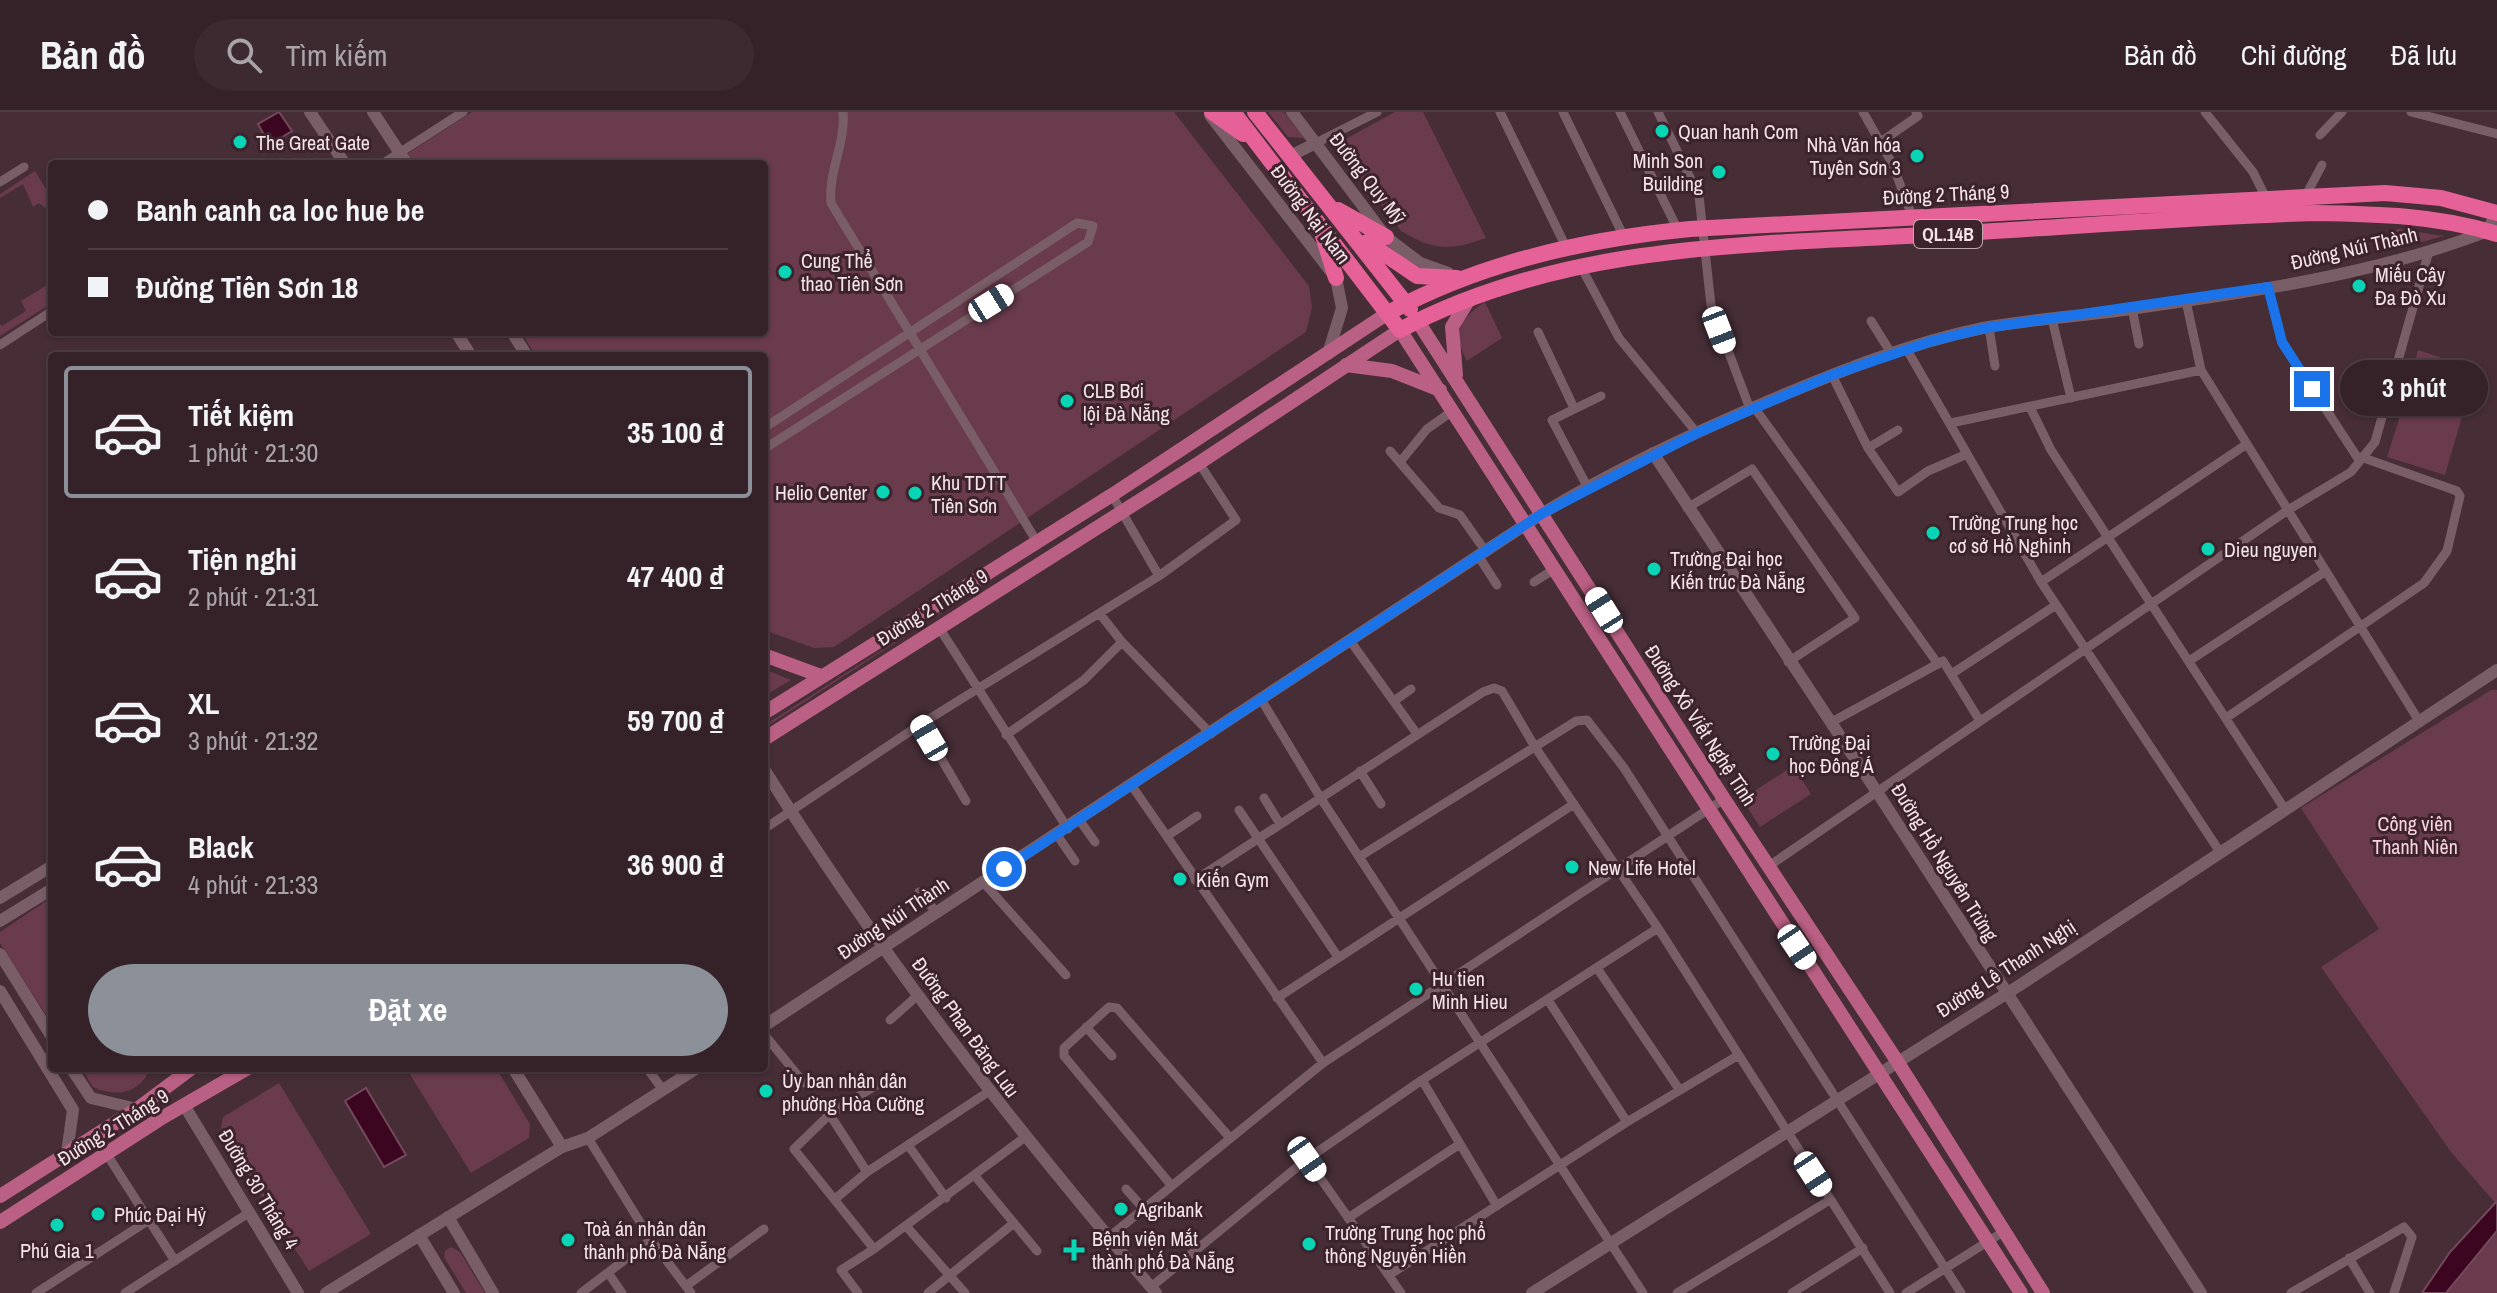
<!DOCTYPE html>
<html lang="vi">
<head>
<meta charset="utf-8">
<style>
	:root { --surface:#342228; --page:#3c2a30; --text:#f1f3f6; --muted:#a9a4a8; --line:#4e3f45; --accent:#8c9099 }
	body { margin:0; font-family:"Archivo Narrow",sans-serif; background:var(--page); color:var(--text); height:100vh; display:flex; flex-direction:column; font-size:30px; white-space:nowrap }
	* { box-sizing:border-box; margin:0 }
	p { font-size:26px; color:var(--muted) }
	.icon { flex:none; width:44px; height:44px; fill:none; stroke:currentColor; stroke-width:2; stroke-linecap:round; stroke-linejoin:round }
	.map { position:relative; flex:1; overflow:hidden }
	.drawer { position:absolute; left:48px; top:240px; width:720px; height:720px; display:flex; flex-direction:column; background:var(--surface); border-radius:8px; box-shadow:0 2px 6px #0004,0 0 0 2px var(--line) }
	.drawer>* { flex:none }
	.hud { position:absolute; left:48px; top:48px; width:720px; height:176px; border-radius:8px; box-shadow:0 2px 6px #0004,0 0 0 2px var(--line); display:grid; align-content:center; height:176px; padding:0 40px; background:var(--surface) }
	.end { position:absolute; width:36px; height:36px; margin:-18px; border:10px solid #1a73e8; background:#fff; box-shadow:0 0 0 4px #fff }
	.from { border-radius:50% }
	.bubble { position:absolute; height:56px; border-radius:28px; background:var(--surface); box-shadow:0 2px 6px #0004,0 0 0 2px var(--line); font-size:26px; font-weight:800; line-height:56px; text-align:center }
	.car { position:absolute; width:24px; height:48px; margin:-24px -12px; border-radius:10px; box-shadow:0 0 6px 2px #0007; background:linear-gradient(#fff 24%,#345 0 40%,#fff 0 76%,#345 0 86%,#fff 0) }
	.hud b { display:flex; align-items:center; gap:28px; height:76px; font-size:30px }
	.hud b+b { border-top:2px solid var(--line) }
	.hud i { width:20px; height:20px; background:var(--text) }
	ul { padding:14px 0 0; list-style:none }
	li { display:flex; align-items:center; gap:24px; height:132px; margin:0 16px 12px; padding:0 24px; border:4px solid transparent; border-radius:8px }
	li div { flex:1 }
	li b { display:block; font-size:30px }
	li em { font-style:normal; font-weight:800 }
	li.on { border-color:var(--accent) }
	li>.icon { width:72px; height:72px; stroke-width:1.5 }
	.action { display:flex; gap:16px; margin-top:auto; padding:16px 40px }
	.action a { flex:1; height:92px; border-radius:48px; background:var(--accent); color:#fff; font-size:32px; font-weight:800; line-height:92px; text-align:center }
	header { display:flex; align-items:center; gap:48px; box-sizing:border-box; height:112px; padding:0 40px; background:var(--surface); border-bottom:2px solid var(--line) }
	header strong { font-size:38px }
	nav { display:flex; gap:44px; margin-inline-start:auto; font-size:28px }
	.search { width:560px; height:72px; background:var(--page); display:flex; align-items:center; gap:20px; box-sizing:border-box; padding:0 28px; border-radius:44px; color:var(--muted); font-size:30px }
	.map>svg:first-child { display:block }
	.green { fill:#6a3b4d }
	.water { fill:#3c0620; stroke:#74495c; stroke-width:2 }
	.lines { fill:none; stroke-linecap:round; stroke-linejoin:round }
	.street { stroke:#7a5e67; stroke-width:9 }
	.secondary { stroke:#7a5e67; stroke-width:12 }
	.primary { stroke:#ba6084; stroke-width:14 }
	.highway { stroke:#e56198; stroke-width:16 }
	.route { stroke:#1a73e8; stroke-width:10 }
	.poi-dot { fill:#08d5b5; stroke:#3c232c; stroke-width:3 }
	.labels { text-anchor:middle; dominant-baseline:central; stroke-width:6; stroke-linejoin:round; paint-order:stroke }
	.shield { fill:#3c232c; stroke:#beaab0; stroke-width:2 }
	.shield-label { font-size:18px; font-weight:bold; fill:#f5e4e9 }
	.poi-label { font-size:20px; fill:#f5e4e9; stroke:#3c232c; text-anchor:start }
	.street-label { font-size:20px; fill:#f5e4e9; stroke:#3c232c }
	.park-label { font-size:20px; fill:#fad3e0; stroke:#3c232c }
</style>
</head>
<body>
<header>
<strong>Bản đồ</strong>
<div class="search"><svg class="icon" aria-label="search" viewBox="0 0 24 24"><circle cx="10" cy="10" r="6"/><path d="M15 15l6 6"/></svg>Tìm kiếm</div>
<nav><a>Bản đồ</a><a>Chỉ đường</a><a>Đã lưu</a></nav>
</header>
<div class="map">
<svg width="2497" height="1181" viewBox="0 0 2497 1181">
	<rect width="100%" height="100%" fill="#462d36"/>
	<!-- green -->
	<path class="green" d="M472,0H1174L1309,174L1312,196L1306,220L834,535L814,536L764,518V244H536L521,220H764V52H413L407,42Z
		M1268,0H1284L1304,26L1288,25Z
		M1395,0H1423L1486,126C1449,139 1435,139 1401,119L1344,46L1340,30Z
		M35,59L52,87V101L39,91L33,95L23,72L0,86V82Z
		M2398,117L2444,124L2396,137L2394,119Z
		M52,170V191L0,224V212L2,214L26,199L21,189Z
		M1485,190L1502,226L1467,249C1452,222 1459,207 1485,190Z
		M2418,238L2440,245L2428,287L2407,280Z
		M2405,288L2462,305L2445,363L2387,345Z
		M1055,427L769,613L768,611Z
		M764,557L791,568L764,584Z
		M2491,578H2497V1093L2451,1040L2321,855L2379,817L2301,696Z
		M1793,654L1811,682L1760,715L1742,687Z
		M52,785V912L0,831V820Z
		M81,956H150C141,981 116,986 93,975Z
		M406,956H496L530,1012L529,1026L471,1061Z
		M279,971L371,1122L309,1159L220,1020L223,1005Z
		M2497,1120V1181H2447Z
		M451,1135L460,1140L485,1181H466L444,1145L445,1139Z"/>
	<!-- water -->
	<path class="water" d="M279,0L292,19L264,36L257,25L263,21L258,12Z
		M366,976L406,1043L384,1055L345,989Z
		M2497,1089V1119L2446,1181H2422L2450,1140Z"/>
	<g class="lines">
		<!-- street -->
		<path class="street" d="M843,0C846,31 828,59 831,91L1037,430
			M1500,0L1566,135
			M1563,0L1623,123
			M1620,0L1678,118
			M1658,0L1699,84L1711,193L1750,297
			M1863,0L1892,51L1912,104
			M2205,0L2253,60L2265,84
			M2411,0L2497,22
			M2320,23L2342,0
			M1882,29L1918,4L1916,0
			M1316,31L1377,0
			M382,52L463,0
			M0,70L24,55
			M2306,83L2322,53
			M1580,153L1619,226L1697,321
			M2268,175L2282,230L2359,348
			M2186,189L2201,258L2419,609
			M2132,196L2139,232
			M2052,207L2071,286
			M1871,209L1891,241
			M1989,215L1995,254
			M1538,220L1574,296
			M0,233L52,199
			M1906,236L2041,470L2220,740
			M1832,263L1868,336L1898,380L1928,359L1967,342
			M1754,295L1938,552
			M2030,295L2051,338L2284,696
			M1951,311L2201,258
			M764,316L1077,111L1093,114L1088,130L764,337
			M1868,336L1898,318
			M1390,339L1439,396L1460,403L1486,440
			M1400,350L1427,317L1454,298
			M1588,376L1552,308L1601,284
			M1112,383L1159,464
			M1687,396L1752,357L1855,506L1788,550
			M1479,445L1497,473
			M1534,470L1556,456
			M2041,470L2247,332
			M1100,502L1122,530L1211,622
			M938,514L1068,717
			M1351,530L1417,622
			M2189,549L2326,459
			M1953,561L2056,493
			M1262,589L1320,685L1643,1181
			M1394,589L1411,577
			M2226,606L2424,471L2447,439L2460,384L2457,379L2361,345
			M1830,611L1943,549L1980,609
			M921,612L966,689
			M1006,623L1084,568L1122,530
			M1360,659L1381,692
			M1132,674L1323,951
			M1264,686L1280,712
			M1239,698L1338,845
			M1080,709L1095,730
			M764,717L921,612L1159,464L1236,408L1199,351
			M1057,723L1075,749
			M1167,724L1197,704
			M1359,745L1576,609L1587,608L1624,656L1961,1181
			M1769,754L2288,398L2351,360L2375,330L2429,139
			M1195,768L1483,580L1494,576L1502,579L1535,635L1658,816L1890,1181
			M984,771L1066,863
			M919,780L937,801
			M1597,856L1679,977
			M1277,886L1574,692
			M1548,888L1627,1010
			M890,908L918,883
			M1086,915L1112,944
			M764,922L804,971
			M647,956L663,978
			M1422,968L1497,1094
			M821,989L867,1060
			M588,1026L651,1128L691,1181
			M908,1033L946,1086
			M106,1041L175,1149
			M1307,1047L1401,1181
			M975,1064L1037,1139
			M1171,1073L1064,944V936L1109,895L1117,896L1230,1026
			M1126,1077L1143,1096
			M835,1087L867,1060L988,980
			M1348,1106L1460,1032
			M906,1114L965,1181
			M1109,1125L1323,951L1724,687
			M874,1137L794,1037L829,1003L886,967
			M2349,1146L2370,1181
			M609,1162L622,1181
			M1389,1163L1627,1010L1737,944
			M686,1174L764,1117
			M1151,1175L1307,1047L1422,968L1658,816
			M36,1181L149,1108
			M125,1181L250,1100
			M581,1181L651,1128
			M858,1181L841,1158L874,1137L1024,1026
			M928,1181L1014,1111
			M1677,1181L1830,1088
			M1792,1181L1863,1136
			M1906,1181L2003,1120
			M2291,1181L2404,1115L2412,1125L2394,1181"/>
		<!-- secondary -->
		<path class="secondary" d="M310,0L345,52
			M373,0L407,52
			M1292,0L1386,125L1420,151L1448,161
			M1210,3L1336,166L1342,196L1328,242
			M1290,44L1316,31
			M456,220L471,244
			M512,220L527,244
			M1653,341L1877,680L2201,1181
			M764,657C881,844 1012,1013 1156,1181
			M0,786L52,754
			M0,809L52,777
			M0,842L52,925
			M0,879L73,998L67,1041
			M764,914L1543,401C1615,357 1693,321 1771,288C1840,259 1910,231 1983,216C2025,208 2068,205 2109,200C2236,182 2369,165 2488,119L2496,101
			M71,956L91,986L137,997
			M513,956L562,1035
			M184,993L298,1181
			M448,1105L493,1181
			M419,1123L454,1181
			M326,1181L562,1035L588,1026L697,956
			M1532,1181L2020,873L2497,558"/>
		<!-- primary -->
		<path class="primary" d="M1417,208L1724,687L1897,949L2043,1181
			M1346,253L1392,259L1440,278
			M1456,263L1452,215L1469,187
			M764,543L821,564
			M764,601L1112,383L1388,201
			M764,627L1199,351L1400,218L2021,1181
			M0,1084L137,997L192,956
			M0,1110L160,1007L248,956"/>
		<!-- highway -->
		<path class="highway" d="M1212,0L1243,22
			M1233,0L1400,218C1567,129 1760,133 1944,122C2067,115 2191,105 2314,101C2376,102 2437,103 2497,122
			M1255,0L1410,197
			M1338,98L1386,125
			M1323,124L1336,166
			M1367,130L1417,164L1457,166
			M1388,201C1481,150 1585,127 1690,117L2385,81L2441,86L2497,101"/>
	</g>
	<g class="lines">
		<!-- route -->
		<path class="route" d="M1004,757L1543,401L1697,321L1832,263L1932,229L1985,216L2268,175L2282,230L2312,277"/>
	</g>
	<!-- markers -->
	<g class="poi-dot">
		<circle cx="1662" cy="19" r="8"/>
		<circle cx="240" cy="30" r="8"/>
		<circle cx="1917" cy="44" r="8"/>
		<circle cx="1719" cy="60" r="8"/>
		<circle cx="785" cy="160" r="8"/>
		<circle cx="2359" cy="174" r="8"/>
		<circle cx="1067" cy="289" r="8"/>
		<circle cx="883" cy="380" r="8"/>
		<circle cx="915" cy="381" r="8"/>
		<circle cx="1933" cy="421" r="8"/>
		<circle cx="2208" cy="437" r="8"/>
		<circle cx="1654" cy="457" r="8"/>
		<circle cx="1773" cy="642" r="8"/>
		<circle cx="1572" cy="755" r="8"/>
		<circle cx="1180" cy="767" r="8"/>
		<circle cx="1416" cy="877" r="8"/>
		<circle cx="766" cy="979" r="8"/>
		<circle cx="1121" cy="1097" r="8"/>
		<circle cx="98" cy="1102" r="8"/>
		<circle cx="57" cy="1113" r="8"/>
		<circle cx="568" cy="1128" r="8"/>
		<circle cx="1309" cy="1132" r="8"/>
		<path d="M1070 1126h8v8h8v8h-8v8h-8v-8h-8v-8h8z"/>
	</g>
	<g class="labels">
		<!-- shield labels -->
		<rect class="shield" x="1914" y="108" width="68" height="28" rx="6"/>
		<g class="shield-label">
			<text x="1948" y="122">QL.14B</text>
		</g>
		<!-- poi labels -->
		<g class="poi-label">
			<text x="1678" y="19">Quan hanh Com</text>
			<text x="256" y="30">The Great Gate</text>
			<text x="1901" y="32" text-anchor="end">Nhà Văn hóa<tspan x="1901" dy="23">Tuyên Sơn 3</tspan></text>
			<text x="1703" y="48" text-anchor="end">Minh Son<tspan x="1703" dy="23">Building</tspan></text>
			<text x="801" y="148">Cung Thể<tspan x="801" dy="23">thao Tiên Sơn</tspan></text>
			<text x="2375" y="162">Miếu Cây<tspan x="2375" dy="23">Đa Đò Xu</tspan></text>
			<text x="1083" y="278">CLB Bơi<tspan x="1083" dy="23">lội Đà Nẵng</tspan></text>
			<text x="931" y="370">Khu TDTT<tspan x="931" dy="23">Tiên Sơn</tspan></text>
			<text x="867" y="380" text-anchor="end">Helio Center</text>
			<text x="1949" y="410">Trường Trung học<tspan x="1949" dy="23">cơ sở Hồ Nghinh</tspan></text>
			<text x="2224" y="437">Dieu nguyen</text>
			<text x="1670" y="446">Trường Đại học<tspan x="1670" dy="23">Kiến trúc Đà Nẵng</tspan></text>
			<text x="1789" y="630">Trường Đại<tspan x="1789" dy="23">học Đông Á</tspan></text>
			<text x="1588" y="755">New Life Hotel</text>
			<text x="1196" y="767">Kiến Gym</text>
			<text x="1432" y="866">Hu tien<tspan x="1432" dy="23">Minh Hieu</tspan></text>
			<text x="782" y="968">Ủy ban nhân dân<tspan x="782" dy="23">phường Hòa Cường</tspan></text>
			<text x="1137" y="1097">Agribank</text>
			<text x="114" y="1102">Phúc Đại Hỷ</text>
			<text x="584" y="1116">Toà án nhân dân<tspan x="584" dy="23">thành phố Đà Nẵng</tspan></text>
			<text x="1325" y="1120">Trường Trung học phổ<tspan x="1325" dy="23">thông Nguyễn Hiền</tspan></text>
			<text x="1092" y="1126">Bệnh viện Mắt<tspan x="1092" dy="23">thành phố Đà Nẵng</tspan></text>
			<text x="57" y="1138" text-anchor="middle">Phú Gia 1</text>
		</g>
		<!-- street labels -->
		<g class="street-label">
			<text transform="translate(1368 66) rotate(52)">Đường Quy Mỹ</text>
			<text transform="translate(1946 82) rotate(-3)">Đường 2 Tháng 9</text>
			<text transform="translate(1311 102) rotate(53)">Đường Nại Nam</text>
			<text transform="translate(2354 136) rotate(-13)">Đường Núi Thành</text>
			<text transform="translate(932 495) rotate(-32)">Đường 2 Tháng 9</text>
			<text transform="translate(1701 613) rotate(57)">Đường Xô Viết Nghệ Tĩnh</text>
			<text transform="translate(1945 750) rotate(58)">Đường Hồ Nguyên Trừng</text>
			<text transform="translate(893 806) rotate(-34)">Đường Núi Thành</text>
			<text transform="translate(2006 856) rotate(-33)">Đường Lê Thanh Nghị</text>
			<text transform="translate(966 915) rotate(54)">Đường Phan Đăng Lưu</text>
			<text transform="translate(113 1015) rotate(-32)">Đường 2 Tháng 9</text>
			<text transform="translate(259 1077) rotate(59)">Đường 30 Tháng 4</text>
		</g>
		<!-- park labels -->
		<g class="park-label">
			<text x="2415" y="711">Công viên<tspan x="2415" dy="23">Thanh Niên</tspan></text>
		</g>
	</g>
</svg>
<i class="end from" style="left:1004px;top:757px"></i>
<i class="end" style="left:2312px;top:277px"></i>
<div class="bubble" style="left:2340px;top:248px;width:148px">3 phút</div>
<i class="car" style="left:991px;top:191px;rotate:58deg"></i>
<i class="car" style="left:1719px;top:218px;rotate:159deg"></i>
<i class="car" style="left:1604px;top:498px;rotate:328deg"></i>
<i class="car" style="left:929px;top:626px;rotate:330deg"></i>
<i class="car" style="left:1797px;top:835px;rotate:146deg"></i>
<i class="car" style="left:1307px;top:1047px;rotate:145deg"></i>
<i class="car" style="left:1813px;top:1062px;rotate:147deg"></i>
<div class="hud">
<b><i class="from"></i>Banh canh ca loc hue be</b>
<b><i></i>Đường Tiên Sơn 18</b>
</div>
<section class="drawer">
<ul>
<li class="on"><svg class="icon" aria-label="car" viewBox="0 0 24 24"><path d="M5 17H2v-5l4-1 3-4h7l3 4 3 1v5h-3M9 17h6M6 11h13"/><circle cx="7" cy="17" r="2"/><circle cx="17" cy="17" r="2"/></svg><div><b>Tiết kiệm</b><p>1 phút · 21:30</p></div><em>35 100 ₫</em></li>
<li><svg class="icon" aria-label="car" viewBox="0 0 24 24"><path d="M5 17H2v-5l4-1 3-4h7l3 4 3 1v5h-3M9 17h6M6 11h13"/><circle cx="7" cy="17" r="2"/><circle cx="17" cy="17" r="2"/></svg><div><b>Tiện nghi</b><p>2 phút · 21:31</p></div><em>47 400 ₫</em></li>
<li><svg class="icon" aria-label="car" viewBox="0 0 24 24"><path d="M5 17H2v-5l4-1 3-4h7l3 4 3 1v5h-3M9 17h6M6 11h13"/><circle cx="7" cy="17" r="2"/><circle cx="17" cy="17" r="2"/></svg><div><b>XL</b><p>3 phút · 21:32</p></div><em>59 700 ₫</em></li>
<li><svg class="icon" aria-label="car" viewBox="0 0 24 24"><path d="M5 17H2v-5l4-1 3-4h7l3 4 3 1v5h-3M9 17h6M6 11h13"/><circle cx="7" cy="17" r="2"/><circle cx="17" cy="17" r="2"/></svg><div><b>Black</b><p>4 phút · 21:33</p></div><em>36 900 ₫</em></li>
</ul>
<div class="action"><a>Đặt xe</a></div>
</section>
</div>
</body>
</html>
